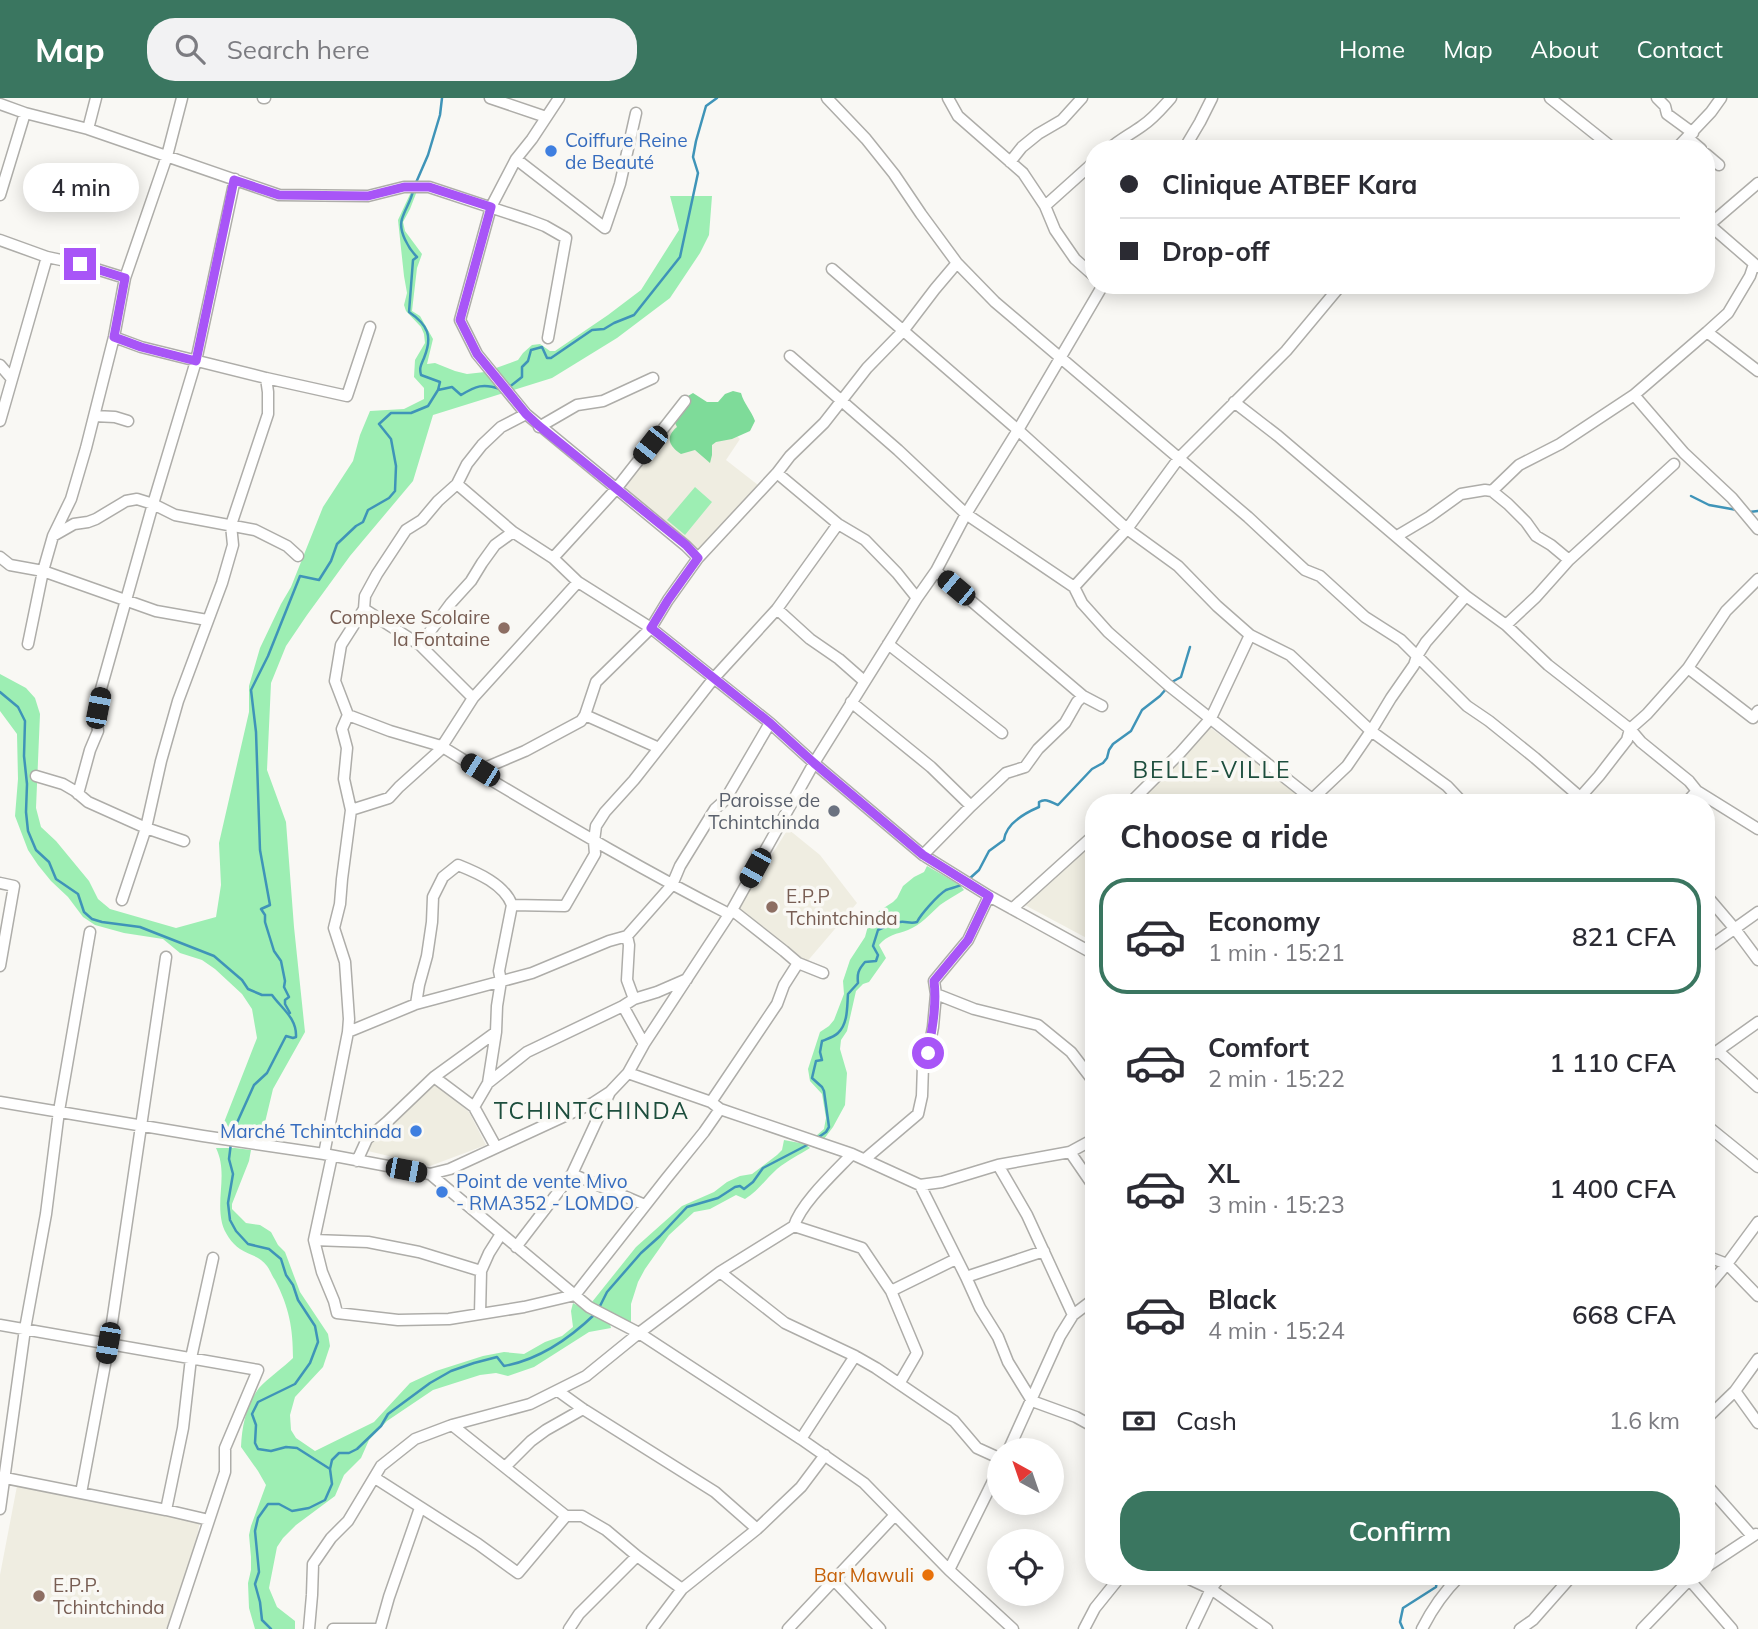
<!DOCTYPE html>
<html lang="en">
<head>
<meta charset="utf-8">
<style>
	:root { --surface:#fff; --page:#f2f2f3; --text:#2b2b33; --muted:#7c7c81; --line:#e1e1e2; --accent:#3a7660 }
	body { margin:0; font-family:Mulish,sans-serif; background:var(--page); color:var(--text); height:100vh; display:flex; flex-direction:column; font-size:26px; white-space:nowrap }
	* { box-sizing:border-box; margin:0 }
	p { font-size:23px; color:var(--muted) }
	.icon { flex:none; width:38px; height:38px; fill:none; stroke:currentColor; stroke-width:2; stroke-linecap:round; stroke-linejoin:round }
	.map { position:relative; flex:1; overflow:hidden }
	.side { position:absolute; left:1085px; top:696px; width:630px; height:791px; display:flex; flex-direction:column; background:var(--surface); border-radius:28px; box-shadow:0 4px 18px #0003 }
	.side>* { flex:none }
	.guide { position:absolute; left:1085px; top:42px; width:630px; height:154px; border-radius:28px; box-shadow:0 4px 18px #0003; display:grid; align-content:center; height:154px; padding:0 35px; background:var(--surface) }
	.needle { width:46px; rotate:320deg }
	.controls { position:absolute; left:987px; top:1340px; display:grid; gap:14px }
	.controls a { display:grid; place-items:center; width:77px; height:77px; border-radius:50%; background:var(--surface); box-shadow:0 4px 18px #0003; font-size:35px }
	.end { position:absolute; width:32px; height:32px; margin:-16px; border:9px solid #a855f7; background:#fff; box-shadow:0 0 0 4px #fff }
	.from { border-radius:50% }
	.bubble { position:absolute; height:49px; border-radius:24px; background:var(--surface); box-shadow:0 4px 18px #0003; font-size:23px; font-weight:600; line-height:49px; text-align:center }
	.car { position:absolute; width:21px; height:42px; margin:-21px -10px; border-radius:9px; box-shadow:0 0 5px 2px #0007; background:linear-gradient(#222 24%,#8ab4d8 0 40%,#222 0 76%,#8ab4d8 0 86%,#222 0) }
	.guide b { display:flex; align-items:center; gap:24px; height:66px; font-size:26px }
	.guide b+b { border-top:2px solid var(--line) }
	.guide i { width:18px; height:18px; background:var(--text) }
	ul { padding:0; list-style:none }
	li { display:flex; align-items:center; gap:21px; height:116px; margin:0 14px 10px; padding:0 21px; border:4px solid transparent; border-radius:28px }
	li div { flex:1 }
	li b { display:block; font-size:26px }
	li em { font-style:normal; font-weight:600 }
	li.current { border-color:var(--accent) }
	li>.icon { width:63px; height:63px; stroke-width:1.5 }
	h2 { padding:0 35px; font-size:32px; line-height:84px }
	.pay { display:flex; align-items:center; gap:18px; height:77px; padding:0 35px; font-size:26px }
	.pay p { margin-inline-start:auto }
	.cta { display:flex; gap:14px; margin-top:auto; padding:14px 35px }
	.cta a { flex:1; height:80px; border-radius:28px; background:var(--accent); color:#fff; font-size:28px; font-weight:600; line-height:80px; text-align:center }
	header { display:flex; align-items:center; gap:42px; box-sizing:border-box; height:98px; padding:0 35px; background:var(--accent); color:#fff }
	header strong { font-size:33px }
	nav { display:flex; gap:38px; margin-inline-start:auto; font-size:24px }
	.search { width:490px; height:63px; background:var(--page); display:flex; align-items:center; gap:18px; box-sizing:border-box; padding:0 24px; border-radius:28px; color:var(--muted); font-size:26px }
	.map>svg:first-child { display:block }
	.built { fill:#efede1 }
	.green { fill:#9deeb3 }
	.forest { fill:#7edb99 }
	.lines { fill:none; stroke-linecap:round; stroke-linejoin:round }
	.stream { stroke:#3f94b8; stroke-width:2.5 }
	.minor-casing { stroke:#aeada9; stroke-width:13 }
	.minor { stroke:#fff; stroke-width:10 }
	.route { stroke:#a855f7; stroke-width:9 }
	.shop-dot { fill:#3f7fe0; stroke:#f9f8f4; stroke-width:2.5 }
	.education-dot { fill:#8d6e63; stroke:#f9f8f4; stroke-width:2.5 }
	.worship-dot { fill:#6b7280; stroke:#f9f8f4; stroke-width:2.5 }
	.food-dot { fill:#e8710a; stroke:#f9f8f4; stroke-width:2.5 }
	.labels { text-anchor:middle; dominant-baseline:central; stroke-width:7; stroke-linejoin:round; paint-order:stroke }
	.shop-label { font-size:19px; fill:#366cbe; stroke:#f9f8f4; text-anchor:start }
	.education-label { font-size:19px; fill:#785e54; stroke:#f9f8f4; text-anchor:start }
	.worship-label { font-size:19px; fill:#5b616d; stroke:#f9f8f4; text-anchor:end }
	.food-label { font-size:19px; fill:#c56008; stroke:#f9f8f4; text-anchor:end }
	.quarter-label { font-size:23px; letter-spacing:2px; fill:#1d4e3d; stroke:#f9f8f4 }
</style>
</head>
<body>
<header>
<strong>Map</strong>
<div class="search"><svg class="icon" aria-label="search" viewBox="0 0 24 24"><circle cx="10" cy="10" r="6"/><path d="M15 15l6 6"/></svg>Search here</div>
<nav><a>Home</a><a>Map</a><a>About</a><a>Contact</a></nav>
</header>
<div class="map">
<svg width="1758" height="1531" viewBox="0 0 1758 1531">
	<rect width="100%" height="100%" fill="#f9f8f4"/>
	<!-- built -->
	<path class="built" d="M693,299L740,341L726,362L758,387L700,454L623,389Z
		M1207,627L1307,704L1305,705H1133Z
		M788,731L820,757L857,805L805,866L737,812Z
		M1094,742V844L1023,806Z
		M434,985L469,1014L486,1047L430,1068L368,1053L370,1043Z
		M17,1388L200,1423L195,1450L167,1531H0V1477Z"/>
	<!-- green -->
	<path class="green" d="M417,93L410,111L403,124L405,133L422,156L417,170L412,213L420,218L433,241L427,266L435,265L455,273L467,276L485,274L518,262L523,255L532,247L540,246L550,253H555L608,217L641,192L679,132L670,98H712L709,137L700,155L670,200L617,240L552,280L433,317L413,383L350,458L307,517L286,548L271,585L267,672L286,724L294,829L305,934L273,991L261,1041L221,1032L257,940L252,911L242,896L215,871L202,862L180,855L163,841L124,835L95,827L83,819L68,799L51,783L38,767L28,752L15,718L18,681L17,636L0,613V576L26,590L35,600L40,616L36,710L41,729L56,743L89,783L98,801L110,811L176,830L216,819L221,787L219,745L249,614V588L260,550L281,506L291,489L323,409L353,363L360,337L370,313L404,311L424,301V290L414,279L415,262L425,245L424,236L421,229L406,213L404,207L407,195L404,178L398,122L411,94Z
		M695,389L712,404L685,437L667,422Z
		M927,768L960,787L964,792C956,797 947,802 940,807C930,816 921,827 908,832C897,836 887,837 879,847L886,860L869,884L863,886L856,893L847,933L841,942L840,951L847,975L845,1007L833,1029L824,1041L816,1038L824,1031L826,1020L822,996L810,983L808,971L820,934L829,928L834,922L844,896L843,883L850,862L865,839L868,828L879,813L893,804L897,800L903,788L914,779L924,774Z
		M784,1042L805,1046L810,1050C799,1057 788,1062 777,1071C765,1082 758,1093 745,1101L736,1097L710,1111L694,1114L669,1137L645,1171L638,1184L631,1206V1225C618,1217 605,1213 592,1204L636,1149L682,1108L714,1094L727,1084L740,1078L752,1076L777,1057L782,1052Z
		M216,1050H235L251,1052L249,1063L232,1106V1111L246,1125L260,1127L271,1134L278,1147L285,1154L300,1194L328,1236L330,1248L323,1269L295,1299L290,1317L291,1332L296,1340L315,1353L374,1324L410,1285L436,1273L483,1258L504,1254L524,1256L545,1244L562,1238L573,1229L571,1213L573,1205L610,1226L611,1230L589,1234L534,1269L508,1278L496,1275L480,1277L433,1292L387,1323L369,1342L361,1360L344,1377L335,1398L296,1427L283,1440L277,1449L269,1490L277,1509L295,1523V1531H255L249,1510L248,1485L251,1472V1459L249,1437L251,1428L266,1387L258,1373L241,1349C242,1328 246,1307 259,1290C267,1281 284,1269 293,1260C293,1230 289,1209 275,1182C272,1178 270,1172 267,1168C260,1158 249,1157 240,1151C232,1146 224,1134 222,1125C216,1099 228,1075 216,1050Z"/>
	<!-- forest -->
	<path class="forest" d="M733,293L741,295C744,306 751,312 755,323L750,333L732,341L716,344L712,347V357L710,365L695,352L681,356C669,348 665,339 677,329L673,321L688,298L693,295L707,304H718L725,296Z"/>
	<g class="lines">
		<!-- stream -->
		<path class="stream" d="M415,87L428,57L440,17L442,0
			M413,93C411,103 405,111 402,121C398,133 409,151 417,159L413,162L409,214C428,227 433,238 424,260C421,267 419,270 421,277L440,284L438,292
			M508,290L522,279V269L528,263L531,252L542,249L547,260H551L592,232L604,231L614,225L634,217L680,159L698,75L693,59L696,43L706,8L717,0
			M1691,398L1709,407L1737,412
			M1749,414L1758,413
			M1170,585L1181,579L1190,549
			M0,594L18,609L25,623L24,658L27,686L26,714L28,733L36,752L49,764L56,781L78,796L84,814L92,821L102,824L140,829L214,858L242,882L248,891L262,897H272C282,911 297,920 296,939L293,940L286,938L267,975L254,987L231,1038
			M968,782L979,772L989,753L1004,742C1006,725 1025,715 1039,709V704C1046,700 1051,704 1058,707L1092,671L1103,665L1107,660L1109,652L1113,646L1131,633L1142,612L1160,598L1166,591
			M290,915L285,906V902L289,899L284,889L285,883L281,863L274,853L265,824V817L261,811L270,807L260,752L256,634L251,592L268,558L300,478L319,482L331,463L337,446L356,428L363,424L368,412L389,400L395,393L396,368L391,341L379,326L391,315H411L428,308L438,292L452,289L461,297C476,288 483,285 500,291
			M816,1041L826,1034L829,1029L824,993L822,989L812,980L816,963L822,962L820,954L822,943C827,941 834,939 838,935C848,926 847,909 848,896L858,885C857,876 858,872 865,864L876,863L878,857L873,848L878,832C885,829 892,825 900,824C906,823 910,826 917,824C921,816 938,797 946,792C951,790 958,789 963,786
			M231,1045L229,1061L233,1076L228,1105L230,1122L236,1133L248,1146L269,1151L281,1161L286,1177L293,1187L298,1202L315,1228L318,1244L310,1265L295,1286L258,1304L252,1316L256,1327L255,1345L258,1351L271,1353L286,1349L297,1350L330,1371L332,1386L325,1402L309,1410L292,1413L279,1406H268L258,1420L255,1433L259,1474L255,1486L260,1504L262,1522L271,1531
			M599,1210L607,1194L641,1155L660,1138L687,1109L718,1100L735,1089L740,1088L744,1091L753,1084L763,1070L811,1045
			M330,1371L332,1362L339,1355H349L357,1351L381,1328L388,1316L430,1285L451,1273L474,1265L497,1259L504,1268C538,1262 570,1240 595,1216
			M1403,1531L1400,1524L1403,1510L1436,1489L1437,1482L1434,1479"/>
		<!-- minor casing -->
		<g class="minor-casing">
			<path id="minor" d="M263,0H265
				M490,0L546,19
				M559,0L532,41L516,61L491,109L460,222L477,256L526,316L686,448L698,460
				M827,0L866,41L894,76L921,116L957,165L995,204L1248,419L1305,472L1320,478L1365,519L1401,542L1467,608L1489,623L1535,660L1580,699
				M948,0L958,18L1023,75L1045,108L1055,132L1066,148L1075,161L1094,178
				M1550,0L1614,51
				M1657,0L1665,8L1667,16L1693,35
				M0,6L25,15L88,31L279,97L368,98L404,89H429L529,122L545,128L566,140L548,240
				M88,31L96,0
				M1688,40L1701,51
				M1109,51C1119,42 1131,36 1142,28C1153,21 1162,10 1171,0
				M1184,51L1200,24L1212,0
				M1676,51L1711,14L1721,0
				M1706,56L1719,67
				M516,61L605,130L620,86L636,15
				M1010,64L1022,49L1038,36L1062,22L1082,0
				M0,97L25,15
				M1045,108L1094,64
				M1706,124L1758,169
				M1709,127L1758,85
				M0,142L47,159
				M832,171L1018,332L1127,431L1178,468L1217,508L1250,537L1211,620L1180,655L1130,705
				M1707,234L1758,273
				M114,239L141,249L266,280L347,298L370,229
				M790,258L898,352L966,416L1074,489L1127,431L1179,360L1286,253L1341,187
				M0,267L12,281
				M1634,297L1684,355L1732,400L1758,431
				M1234,304L1278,338L1466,498L1506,527L1548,567L1630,631L1641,644L1689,683L1697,693L1758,731
				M94,318L115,319L128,323
				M0,323L47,159L80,166L125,180
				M539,329L577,307L603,303L653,280
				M777,375L838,426L865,442L897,475L917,500
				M457,386L513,434
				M1492,393L1519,367L1560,346L1634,297L1707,234L1728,215L1750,178L1754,166
				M53,438L74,426L88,424L96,421L126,403L137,401L153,406L175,417L255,432L287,448L298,458
				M1397,438L1429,419L1461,396L1485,392L1492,393L1508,406L1526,424L1536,438L1551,447L1569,462
				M0,459L10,467L43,473L156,513L207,522
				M553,460L616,391L685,303
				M936,473L1083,598L1102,608
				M1074,489L1082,505L1108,534L1168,587L1312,701L1323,705
				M364,511L420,547L473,600
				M777,511L810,541L839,561L864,583
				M1506,527L1536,499L1569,462L1674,366
				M1250,537L1290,557L1371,633L1447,688L1463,705
				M28,546L43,473L53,438L71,401L86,350L114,239L125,180L167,58L182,0
				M888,546L1002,635
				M420,547L451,505L471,483L482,465L495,447L513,434L553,460L578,484L651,530L770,625L814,665L923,757L989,798L1094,856
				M1688,570L1753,620L1758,613
				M851,604L931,669L971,708
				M348,617L390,633L441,648L480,672L491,682C570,729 648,775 729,816
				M585,617L659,650
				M480,672L525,653L581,623L585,617L596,584L651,530L668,502L698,460L777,375L790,358L824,325L867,270L903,233L935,191L957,165
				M36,678L63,686L75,693L88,704L146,730L184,743
				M78,696L90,652L98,633L96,617L101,591L153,406L196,263L235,81
				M1308,705L1347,668L1371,633L1391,600L1414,567L1417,558L1426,544L1466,498
				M1575,705L1599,678L1616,656L1627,642L1630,631L1647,616L1688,570L1726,513L1758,481
				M1686,705L1697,693
				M351,712L389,700L399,689L439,653L473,600L578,484
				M923,757L971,708L1006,675L1025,669L1038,651L1065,625L1077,604L1083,598
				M0,785L14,788L0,868
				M1706,797L1735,831L1758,862
				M989,798L968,842L934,883L936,896L974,911L1038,927L1071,954L1094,984
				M122,802L146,730L161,663L178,603L222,485L233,447L231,427L268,316V294L266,280
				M512,807L565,808L595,756L594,743L596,728L605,714L634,682L714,580L777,511L838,426
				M1012,811L1094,737
				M732,812L784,853L798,865L823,875
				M1706,851L1758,814
				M634,901L657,894L687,881
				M416,906L419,887L427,858L432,824L433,799L443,779L458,767C478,775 504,786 512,807L499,873L501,883L497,908L496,934L488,985
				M623,908L634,901L627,882L629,847L627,838
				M348,934L416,906L532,875L609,843L627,838L672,787L680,768L715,711L725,702L770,625
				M1718,953L1758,989
				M1706,961L1758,924
				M628,975L711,1004L720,1011L852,1056L920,1087L942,1084L998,1067L1070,1054L1094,1041
				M434,979L474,1009L496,1049
				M0,1004L203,1038L324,1056L430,1076L450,1071L593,1005L610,994L628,975L644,946L732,812L814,665L917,500L936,473L966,416L1018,332L1103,187
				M711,1004L777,906L784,887L798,865
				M474,1009L488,985L527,954L623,908L644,946
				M1706,1027L1758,1069
				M1070,1054L1094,1089
				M324,1056L348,934L349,921L345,864L334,830L340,806L342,781L351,712L344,681L347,650L342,631L348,617L335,583L341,547L364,511L365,498L377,476L406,432L422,422L438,403L457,386L467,366L482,347L501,329L526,316
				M332,1058L314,1142L322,1174L334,1203L337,1215L398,1222L449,1221L524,1209L575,1197L666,1081L704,1034L720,1011
				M865,1061L918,1016L922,998L923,967L928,955L933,929L936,896
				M357,1063L367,1041L387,1024L434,979L496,934
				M998,1067L1027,1117L1073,1217L1060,1238L1008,1353
				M430,1076L589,1209L639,1235L801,1341L864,1385L949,1472L1013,1531
				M572,1076L645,1107
				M920,1087L966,1179L980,1210L998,1239L1008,1264L1032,1303L1076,1319L1094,1329
				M794,1128L862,1150L891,1193L917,1255L899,1286
				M314,1142L368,1144L419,1154L481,1173
				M516,1149L572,1076L610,994
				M1706,1158L1727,1166L1758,1198
				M720,1174L785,1225L855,1258L876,1270L954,1323L977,1350L999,1360
				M966,1179L1044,1153
				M1706,1191L1727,1166L1758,1124
				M891,1193L956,1161
				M480,1216L481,1173L489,1155L501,1136
				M1073,1217L1094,1201
				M0,1227L258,1272L225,1350V1374L173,1531
				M558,1293L583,1311L715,1394L757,1431
				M1735,1293L1758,1325
				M1706,1321L1735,1293L1758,1261
				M452,1327L566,1418H582L606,1432L637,1458L682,1491
				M801,1341L855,1258
				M505,1369L531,1343L546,1332L583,1311
				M0,1379L166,1412L209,1422
				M375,1380L478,1446L518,1475L566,1418
				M1706,1386L1752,1438
				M81,1395L109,1245L166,859
				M0,1411L25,1231L46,1116L59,1013L90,834
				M166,1412L183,1330L191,1260L213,1160
				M1706,1469L1756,1436
				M949,1472L999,1371
				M1185,1479L1211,1491L1267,1531
				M1687,1479L1732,1531
				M834,1482L880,1531
				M309,1531L312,1497L313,1466L331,1440L348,1423L381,1368L415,1341L452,1327L530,1306L586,1278L639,1235L720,1174L794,1128C801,1105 835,1074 852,1056
				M333,1531H380
				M380,1531L389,1499L420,1410
				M569,1531L579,1516L637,1458
				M652,1531L682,1491L757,1431L801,1389L825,1357
				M788,1531L895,1417
				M1084,1531L1095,1510L1120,1479
				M1192,1531L1211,1491L1220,1479
				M1422,1531C1432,1511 1443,1495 1459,1479
				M1520,1531L1533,1522L1571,1479
				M1642,1531L1692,1479"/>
		</g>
		<!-- minor -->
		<use href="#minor" class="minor"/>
	</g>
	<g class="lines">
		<!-- route -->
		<path class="route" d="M80,166L125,180L114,239L141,249L196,263L234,82L279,97L368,98L404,89H429L491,109L460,222L477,256L526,316L539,328L686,447L698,460L668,502L651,530L770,625L814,665L923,757L989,798L968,842L934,883C937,907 932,931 928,955"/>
	</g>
	<!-- markers -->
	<g class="shop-dot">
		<circle cx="551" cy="53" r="7"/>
		<circle cx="416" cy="1033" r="7"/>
		<circle cx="442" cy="1094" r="7"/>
	</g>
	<g class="education-dot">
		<circle cx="504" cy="530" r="7"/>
		<circle cx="772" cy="809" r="7"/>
		<circle cx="39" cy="1498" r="7"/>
	</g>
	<circle class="worship-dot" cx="834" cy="713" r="7"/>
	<circle class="food-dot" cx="928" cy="1477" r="7"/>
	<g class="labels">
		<!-- shop labels -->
		<g class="shop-label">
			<text x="565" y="42">Coiffure Reine<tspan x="565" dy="22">de Beauté</tspan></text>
			<text x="402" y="1033" text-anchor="end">Marché Tchintchinda</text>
			<text x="456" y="1083">Point de vente Mivo<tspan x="456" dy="22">- RMA352 - LOMDO</tspan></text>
		</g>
		<!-- education labels -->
		<g class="education-label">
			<text x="490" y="519" text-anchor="end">Complexe Scolaire<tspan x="490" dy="22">la Fontaine</tspan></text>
			<text x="786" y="798">E.P.P<tspan x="786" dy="22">Tchintchinda</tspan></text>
			<text x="53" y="1487">E.P.P.<tspan x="53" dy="22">Tchintchinda</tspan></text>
		</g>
		<!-- worship labels -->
		<g class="worship-label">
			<text x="820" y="702">Paroisse de<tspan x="820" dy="22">Tchintchinda</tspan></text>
		</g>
		<!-- food labels -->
		<g class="food-label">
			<text x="914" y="1477">Bar Mawuli</text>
		</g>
		<!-- quarter labels -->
		<g class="quarter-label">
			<text x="1212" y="671">BELLE-VILLE</text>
			<text x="592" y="1012">TCHINTCHINDA</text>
		</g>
	</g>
</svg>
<div class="controls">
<a><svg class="needle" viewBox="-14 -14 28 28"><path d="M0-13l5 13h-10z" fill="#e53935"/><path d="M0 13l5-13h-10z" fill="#7c7c81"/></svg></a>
<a><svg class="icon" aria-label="locate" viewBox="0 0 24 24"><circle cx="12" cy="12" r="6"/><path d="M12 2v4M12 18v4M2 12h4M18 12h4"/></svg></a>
</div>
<i class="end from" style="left:928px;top:955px"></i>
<i class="end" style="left:80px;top:166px"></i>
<div class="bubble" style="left:23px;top:65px;width:116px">4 min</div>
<i class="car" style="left:650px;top:347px;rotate:218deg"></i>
<i class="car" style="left:956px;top:490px;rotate:310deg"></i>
<i class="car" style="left:98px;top:610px;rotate:11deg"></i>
<i class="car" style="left:480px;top:672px;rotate:302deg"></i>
<i class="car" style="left:755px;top:770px;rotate:209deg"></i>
<i class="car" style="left:406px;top:1072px;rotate:101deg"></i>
<i class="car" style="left:108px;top:1245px;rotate:190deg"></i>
<div class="guide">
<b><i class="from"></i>Clinique ATBEF Kara</b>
<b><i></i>Drop-off</b>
</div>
<section class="side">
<h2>Choose a ride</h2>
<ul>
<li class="current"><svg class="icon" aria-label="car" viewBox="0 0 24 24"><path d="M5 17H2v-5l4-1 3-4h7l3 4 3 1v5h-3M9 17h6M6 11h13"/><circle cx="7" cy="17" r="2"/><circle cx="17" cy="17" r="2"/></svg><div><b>Economy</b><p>1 min · 15:21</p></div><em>821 CFA</em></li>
<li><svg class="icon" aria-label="car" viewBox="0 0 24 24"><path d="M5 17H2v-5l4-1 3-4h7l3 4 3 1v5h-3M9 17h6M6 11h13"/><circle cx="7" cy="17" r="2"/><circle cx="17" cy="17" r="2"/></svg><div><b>Comfort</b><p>2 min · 15:22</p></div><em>1 110 CFA</em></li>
<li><svg class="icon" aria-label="car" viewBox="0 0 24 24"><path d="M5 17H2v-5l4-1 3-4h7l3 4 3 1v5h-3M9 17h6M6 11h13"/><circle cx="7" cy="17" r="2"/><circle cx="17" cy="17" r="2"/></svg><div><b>XL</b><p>3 min · 15:23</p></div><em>1 400 CFA</em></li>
<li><svg class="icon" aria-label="car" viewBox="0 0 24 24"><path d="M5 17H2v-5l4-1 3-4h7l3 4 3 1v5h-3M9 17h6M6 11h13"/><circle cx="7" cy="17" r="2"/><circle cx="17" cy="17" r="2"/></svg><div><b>Black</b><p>4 min · 15:24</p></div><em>668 CFA</em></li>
</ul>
<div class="pay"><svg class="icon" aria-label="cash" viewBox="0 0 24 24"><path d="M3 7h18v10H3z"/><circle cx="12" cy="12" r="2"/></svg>Cash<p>1.6 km</p></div>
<div class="cta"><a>Confirm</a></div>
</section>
</div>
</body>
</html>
